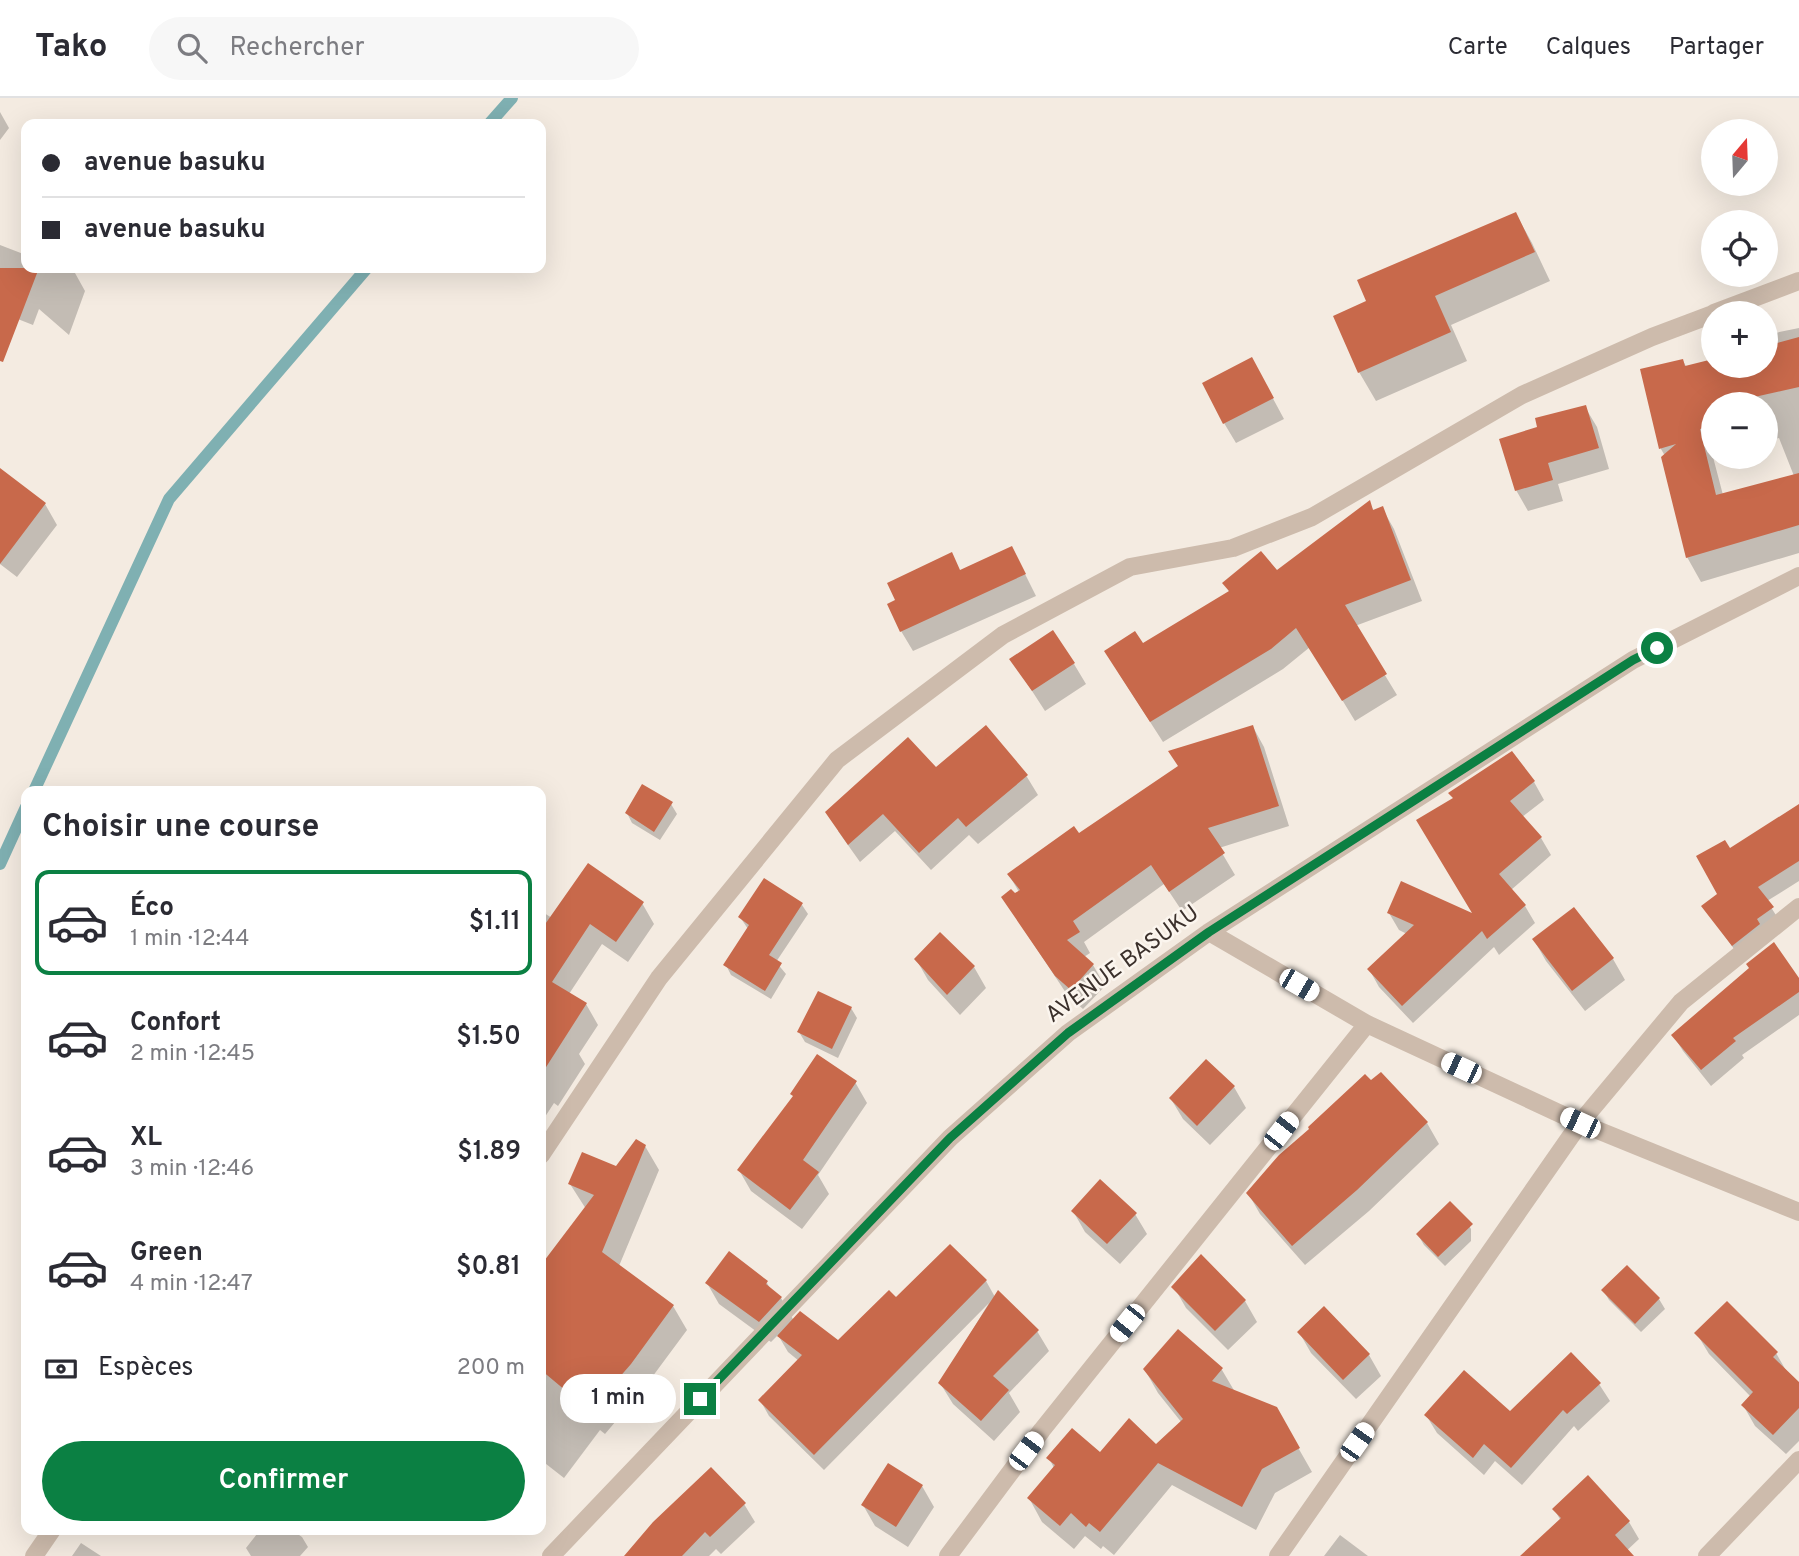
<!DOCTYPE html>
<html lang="fr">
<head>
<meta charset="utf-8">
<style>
	:root { --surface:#fff; --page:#f7f7f7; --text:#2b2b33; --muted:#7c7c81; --line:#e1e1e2; --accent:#0b8043 }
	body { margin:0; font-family:Overpass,sans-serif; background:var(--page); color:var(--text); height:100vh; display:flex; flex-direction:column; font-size:26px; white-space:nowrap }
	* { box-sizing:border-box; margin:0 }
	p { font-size:23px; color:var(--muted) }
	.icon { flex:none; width:38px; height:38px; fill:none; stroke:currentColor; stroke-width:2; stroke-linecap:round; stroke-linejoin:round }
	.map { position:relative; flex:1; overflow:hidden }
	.side { position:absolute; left:21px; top:688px; width:525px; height:749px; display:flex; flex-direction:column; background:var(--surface); border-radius:14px; box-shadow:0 7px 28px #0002 }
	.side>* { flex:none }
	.banner { position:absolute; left:21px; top:21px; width:525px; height:154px; border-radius:14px; box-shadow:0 7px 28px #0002; display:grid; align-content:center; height:154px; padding:0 21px; background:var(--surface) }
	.needle { width:46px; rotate:19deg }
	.fabs { position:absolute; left:1701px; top:21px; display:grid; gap:14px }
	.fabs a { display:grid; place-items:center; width:77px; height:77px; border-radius:50%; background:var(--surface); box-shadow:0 7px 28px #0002; font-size:35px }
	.end { position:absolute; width:32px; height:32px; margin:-16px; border:9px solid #0b8043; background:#fff; box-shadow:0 0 0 4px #fff }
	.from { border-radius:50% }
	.bubble { position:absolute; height:49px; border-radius:24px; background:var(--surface); box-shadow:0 7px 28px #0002; font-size:23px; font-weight:600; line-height:49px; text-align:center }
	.car { position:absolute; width:21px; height:42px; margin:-21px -10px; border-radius:9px; box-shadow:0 0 5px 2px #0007; background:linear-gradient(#fff 24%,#345 0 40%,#fff 0 76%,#345 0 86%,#fff 0) }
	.banner b { display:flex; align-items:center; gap:24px; height:66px; font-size:26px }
	.banner b+b { border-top:2px solid var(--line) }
	.banner i { width:18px; height:18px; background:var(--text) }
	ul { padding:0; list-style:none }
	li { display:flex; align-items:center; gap:21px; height:105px; margin:0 14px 10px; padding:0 7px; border:4px solid transparent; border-radius:14px }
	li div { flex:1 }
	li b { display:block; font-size:26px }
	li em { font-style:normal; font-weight:600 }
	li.on { border-color:var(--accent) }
	li>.icon { width:63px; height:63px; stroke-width:1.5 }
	h2 { padding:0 21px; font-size:32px; line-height:84px }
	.pay { display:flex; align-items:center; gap:18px; height:77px; padding:0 21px; font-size:26px }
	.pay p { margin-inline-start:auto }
	.button { display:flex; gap:14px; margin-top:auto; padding:14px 21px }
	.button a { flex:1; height:80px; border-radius:42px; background:var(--accent); color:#fff; font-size:28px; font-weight:600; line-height:80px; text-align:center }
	header { display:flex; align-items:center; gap:42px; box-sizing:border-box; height:98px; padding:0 35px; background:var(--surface); border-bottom:2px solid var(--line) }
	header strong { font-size:33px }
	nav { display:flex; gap:38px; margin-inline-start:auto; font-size:24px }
	.search { width:490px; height:63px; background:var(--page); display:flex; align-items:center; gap:18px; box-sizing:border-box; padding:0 24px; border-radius:38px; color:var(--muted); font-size:26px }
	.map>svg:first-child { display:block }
	.shadow { fill:#0003; fill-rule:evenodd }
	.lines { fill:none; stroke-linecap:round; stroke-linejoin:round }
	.stream { stroke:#7fb0b2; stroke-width:12 }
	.building { fill:#c8694b }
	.minor { stroke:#cdbbac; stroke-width:18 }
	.route { stroke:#0b8043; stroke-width:9 }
	.labels { text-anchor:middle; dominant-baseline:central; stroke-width:5; stroke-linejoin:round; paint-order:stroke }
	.street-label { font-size:23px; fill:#3b302b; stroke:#fbf5ee }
</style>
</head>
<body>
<header>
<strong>Tako</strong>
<div class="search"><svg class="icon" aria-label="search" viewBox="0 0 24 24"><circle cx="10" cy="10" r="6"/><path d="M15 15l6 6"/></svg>Rechercher</div>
<nav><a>Carte</a><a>Calques</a><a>Partager</a></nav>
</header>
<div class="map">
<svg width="1799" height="1458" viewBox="0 0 1799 1458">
	<rect width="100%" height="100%" fill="#f4ebe1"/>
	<!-- shadow -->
	<path class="shadow" d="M0,14L9,30L0,42Z
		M1516,116L1532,145L1550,183L1451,227L1467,263L1376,303L1359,274L1369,204Z
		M0,147L26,157V170H61L75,175L85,193L69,237L39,211L33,227L0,214Z
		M1799,230V455L1701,484L1687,459L1665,358L1661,351L1642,272L1683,263L1687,270L1713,263V268H1766V249L1772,248L1770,236ZM1713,306H1766V343L1779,340L1794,378L1723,397L1713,359Z
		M1263,282L1284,321L1236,345L1224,325Z
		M1585,309L1597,329L1609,371L1558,386L1563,403L1528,413L1516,392L1539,330Z
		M0,380L45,406L57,427L17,479L0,466Z
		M1369,405L1374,413L1382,410L1394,431L1422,503L1355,528L1397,597L1355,623L1310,549L1283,571L1163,644L1118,574L1143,547L1230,495L1224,485L1277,475Z
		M1012,450L1036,498L913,553L901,533Z
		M1012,562L1074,566L1086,586L1045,613Z
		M1253,629L1264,649L1289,728L1219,750L1235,777L1182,813L1164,786L1084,844L1090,855L1084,859L1093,867L1105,888L1083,911L1068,898L1003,800L1019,794L1009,777L1078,737Z
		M986,630L1027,679L1038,697L978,746L969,737L931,772L895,733L860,764L838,733L935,671Z
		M1511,656L1534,684L1544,702L1522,719L1541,740L1551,757L1511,792L1525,808L1535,825L1499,857L1494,849L1413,925L1379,889L1369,871L1407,836L1399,832L1389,815L1475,818L1454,702Z
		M671,706L677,716L660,742L632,725L627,715Z
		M1799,708V783L1767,803L1781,825L1742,862L1703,808L1719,797L1729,752Z
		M642,805L654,826L628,864L602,846L569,896L586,906L598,927L579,956L585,966L558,1008L554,1005L541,1025V813L552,820Z
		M802,807L808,816L776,864L786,876L771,901L731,877L726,867L748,831L740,819Z
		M1574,811L1613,861L1625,882L1585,913L1546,863L1534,842Z
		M916,861L974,869L986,890L960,917L928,882Z
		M1751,871L1799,883V917L1742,957L1744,960L1711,988L1683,953L1673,937Z
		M851,910L857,920L838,960L805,944L799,934Z
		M855,984L867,1005L818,1077L829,1096L802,1131L751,1093L739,1072Z
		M1234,989L1246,1010L1210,1047L1183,1021L1171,1001Z
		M1427,1025L1439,1046L1369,1113L1305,1167L1260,1116L1248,1095Z
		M645,1048L659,1072L619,1168L673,1208L687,1232L644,1290L605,1336L600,1332L564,1380L541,1362V1170L586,1111L570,1086L616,1071Z
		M1073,1113L1135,1116L1147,1136L1120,1166L1085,1134Z
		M1465,1121L1471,1131V1143L1445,1168L1424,1147L1418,1137Z
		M1627,1169L1659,1201L1665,1211L1641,1234L1609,1202L1603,1192Z
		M986,1183L995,1199L1037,1233L1049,1253L1009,1295L1020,1314L994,1343L953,1306L940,1285L989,1205L824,1372L769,1318L760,1302L799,1263L788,1254L778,1237L771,1244L719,1206L707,1185H767L771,1192L781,1200L794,1223L838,1245L896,1202Z
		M1174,1189L1245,1203L1257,1224L1228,1252L1186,1210Z
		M1178,1233L1222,1272L1235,1294L1288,1332L1312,1374L1275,1395L1256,1432L1172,1387L1114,1457L1103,1448L1101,1451L1085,1438L1074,1451L1042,1424L1029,1400L1054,1370L1049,1360L1100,1356L1156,1348L1182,1325L1158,1295L1145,1272Z
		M1299,1234L1369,1257L1381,1278L1356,1301L1311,1255Z
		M1697,1236L1776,1255L1788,1276L1799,1287V1343L1786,1356L1755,1328L1743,1307L1751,1299L1709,1256Z
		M1599,1286L1610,1303L1578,1333L1574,1328L1522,1387L1495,1363L1484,1377L1437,1335L1426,1317L1510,1315Z
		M1588,1380L1629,1424L1639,1441L1621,1458H1522L1561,1423L1554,1411Z
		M922,1388L934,1409L908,1449L875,1428L863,1407Z
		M744,1406L755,1424L721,1456L716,1451L709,1458H626Z
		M260,1432H292L302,1439L308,1449L300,1458H251L246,1450Z
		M1340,1437L1368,1458H1324Z
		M81,1445L101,1458H72Z"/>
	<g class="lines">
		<!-- stream -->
		<path class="stream" d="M489,26L512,0
			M34,693L169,401L367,170
			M0,766L26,709"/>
	</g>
	<!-- building -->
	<path class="building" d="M1516,114L1535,154L1435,198L1451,234L1358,275L1333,218L1366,203L1357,182Z
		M0,170H39L3,264L0,263Z
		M1799,239V289L1741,302L1742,306H1713V328L1700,331L1716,397L1799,375V427L1686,460L1661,359L1676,346L1659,351L1640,271L1683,261L1685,268L1713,261V268H1766V248Z
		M1252,259L1274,300L1223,326L1202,285Z
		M1586,307L1599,350L1548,365L1553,382L1515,393L1499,341L1537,329L1535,320Z
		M0,370L46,405L0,466Z
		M1370,402L1373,412L1383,408L1411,482L1345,507L1387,576L1342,603L1296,530L1271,551L1150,624L1104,553L1135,533L1143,545L1229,493L1222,485L1261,453L1277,472Z
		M1012,448L1026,476L900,534L887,506L895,502L887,485L952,454L960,472Z
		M1053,532L1075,565L1032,593L1009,561Z
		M986,627L1028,677L966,729L958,720L919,755L883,716L848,747L825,714L908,639L936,669Z
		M1253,627L1279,708L1208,730L1225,755L1169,794L1151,767L1073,823L1080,834L1067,842L1094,866L1071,892L1055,878L1001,799L1011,791L1015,795L1020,792L1007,776L1074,728L1079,735L1178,668L1168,653Z
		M1512,653L1535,683L1510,703L1542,739L1499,776L1526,807L1487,841L1482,833L1402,908L1367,871L1414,827L1387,815L1401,783L1472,815L1416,722L1453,700L1448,695Z
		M642,686L673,704L654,734L625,715Z
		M1799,706V763L1758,789L1774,809L1757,821L1760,826L1732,848L1701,808L1717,796L1696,758L1725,742L1730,750Z
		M588,765L644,804L616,844L590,826L552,884L587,905L541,977V832Z
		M764,780L803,805L769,857L782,865L765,893L723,867L749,827L738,819Z
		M1574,809L1614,860L1572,893L1532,841Z
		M940,834L975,868L947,897L914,861Z
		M1774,844L1799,880V894L1733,940L1736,943L1701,972L1671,937L1749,870L1746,866Z
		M818,893L852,909L832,951L797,934Z
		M817,956L857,983L803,1062L819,1074L790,1112L737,1072L793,998L790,996Z
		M1206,961L1235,988L1197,1028L1169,1000Z
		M1381,974L1428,1024L1357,1092L1292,1148L1246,1095L1279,1057L1309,1031L1308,1029L1365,976L1371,982Z
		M636,1041L646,1047L602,1154L674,1207L631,1266L590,1313L541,1272V1167L594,1097L568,1086L582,1054L616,1068Z
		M1100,1081L1137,1115L1107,1146L1071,1113Z
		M1450,1103L1473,1126L1438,1159L1416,1136Z
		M950,1146L987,1182L814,1357L758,1302L802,1257L777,1238L800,1213L838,1242L889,1192L896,1199Z
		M729,1153L768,1183L766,1186L782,1199L759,1224L705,1185Z
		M1201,1156L1246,1202L1215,1233L1171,1189Z
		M1627,1167L1660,1200L1635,1226L1601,1192Z
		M998,1192L1039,1232L993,1278L1009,1292L981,1323L938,1285Z
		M1727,1203L1778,1254L1773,1259L1799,1284V1310L1773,1337L1741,1307L1753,1294L1694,1235Z
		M1324,1208L1370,1256L1343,1282L1297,1234Z
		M1178,1231L1223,1270L1212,1283L1277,1309L1300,1350L1262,1371L1242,1409L1158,1365L1100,1434L1089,1425L1086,1429L1071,1415L1060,1428L1027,1400L1055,1367L1046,1360L1072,1330L1100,1354L1129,1320L1156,1346L1183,1321L1143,1271Z
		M1571,1254L1601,1285L1567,1316L1563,1312L1511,1370L1484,1346L1473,1360L1424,1317L1464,1272L1510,1313Z
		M888,1365L923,1387L896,1429L861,1407Z
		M711,1369L746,1405L710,1439L705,1434L682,1458H624L653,1424Z
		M1588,1377L1630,1423L1615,1437L1634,1458H1520L1561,1420L1552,1411Z"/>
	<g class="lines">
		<!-- minor -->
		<path class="minor" d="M1714,215L1799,183
			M1209,834L1367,926L1580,1025L1799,1114
			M541,1057L659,880L837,662L1003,537L1130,469L1233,450L1312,419L1522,297L1652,239L1713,216
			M34,1458L52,1432
			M551,1458L950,1040L1068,935L1209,834L1633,562L1799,478
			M948,1458L1042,1332L1367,926
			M1278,1458L1580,1025L1681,904L1799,809
			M1707,1458L1799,1362"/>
	</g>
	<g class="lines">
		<!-- route -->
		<path class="route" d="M700,1301L950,1040L1068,935L1209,834L1633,562L1657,550"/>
	</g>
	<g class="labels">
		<!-- street labels -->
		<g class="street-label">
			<text transform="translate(1123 867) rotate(-36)">AVENUE BASUKU</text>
		</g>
	</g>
</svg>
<div class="fabs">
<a><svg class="needle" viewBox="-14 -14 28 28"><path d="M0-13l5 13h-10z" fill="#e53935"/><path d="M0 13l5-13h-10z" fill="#7c7c81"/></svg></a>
<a><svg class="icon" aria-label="locate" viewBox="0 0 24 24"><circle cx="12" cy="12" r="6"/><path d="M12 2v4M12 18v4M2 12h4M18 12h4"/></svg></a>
<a>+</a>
<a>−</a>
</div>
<i class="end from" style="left:1657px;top:550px"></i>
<i class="end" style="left:700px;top:1301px"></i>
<div class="bubble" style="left:560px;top:1276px;width:116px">1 min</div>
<i class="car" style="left:1299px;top:887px;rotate:120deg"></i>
<i class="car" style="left:1461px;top:970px;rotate:295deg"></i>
<i class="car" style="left:1580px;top:1025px;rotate:295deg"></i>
<i class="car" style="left:1281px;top:1033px;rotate:38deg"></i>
<i class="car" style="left:1127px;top:1225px;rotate:219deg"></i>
<i class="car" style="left:1357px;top:1344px;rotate:35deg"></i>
<i class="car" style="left:1026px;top:1353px;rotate:37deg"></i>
<div class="banner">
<b><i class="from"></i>avenue basuku</b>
<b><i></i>avenue basuku</b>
</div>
<section class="side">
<h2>Choisir une course</h2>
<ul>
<li class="on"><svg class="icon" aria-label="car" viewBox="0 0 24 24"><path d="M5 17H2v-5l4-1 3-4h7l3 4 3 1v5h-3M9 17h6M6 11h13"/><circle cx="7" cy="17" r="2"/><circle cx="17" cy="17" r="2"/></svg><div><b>Éco</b><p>1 min · 12:44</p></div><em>$1.11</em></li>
<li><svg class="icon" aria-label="car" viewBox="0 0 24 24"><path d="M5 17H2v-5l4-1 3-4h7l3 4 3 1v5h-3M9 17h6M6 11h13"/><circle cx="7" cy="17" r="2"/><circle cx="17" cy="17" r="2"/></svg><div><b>Confort</b><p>2 min · 12:45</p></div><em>$1.50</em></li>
<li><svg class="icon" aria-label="car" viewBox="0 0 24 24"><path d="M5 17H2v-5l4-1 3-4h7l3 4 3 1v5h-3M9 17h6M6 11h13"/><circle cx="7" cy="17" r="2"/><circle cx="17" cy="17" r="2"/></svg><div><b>XL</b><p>3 min · 12:46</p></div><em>$1.89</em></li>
<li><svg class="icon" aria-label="car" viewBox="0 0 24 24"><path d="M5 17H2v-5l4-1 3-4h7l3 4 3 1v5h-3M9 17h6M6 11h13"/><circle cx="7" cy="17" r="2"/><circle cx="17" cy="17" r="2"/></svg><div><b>Green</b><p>4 min · 12:47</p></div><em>$0.81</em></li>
</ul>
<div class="pay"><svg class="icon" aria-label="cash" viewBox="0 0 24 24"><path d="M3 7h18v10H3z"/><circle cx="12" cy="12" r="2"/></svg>Espèces<p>200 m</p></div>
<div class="button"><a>Confirmer</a></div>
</section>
</div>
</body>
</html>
